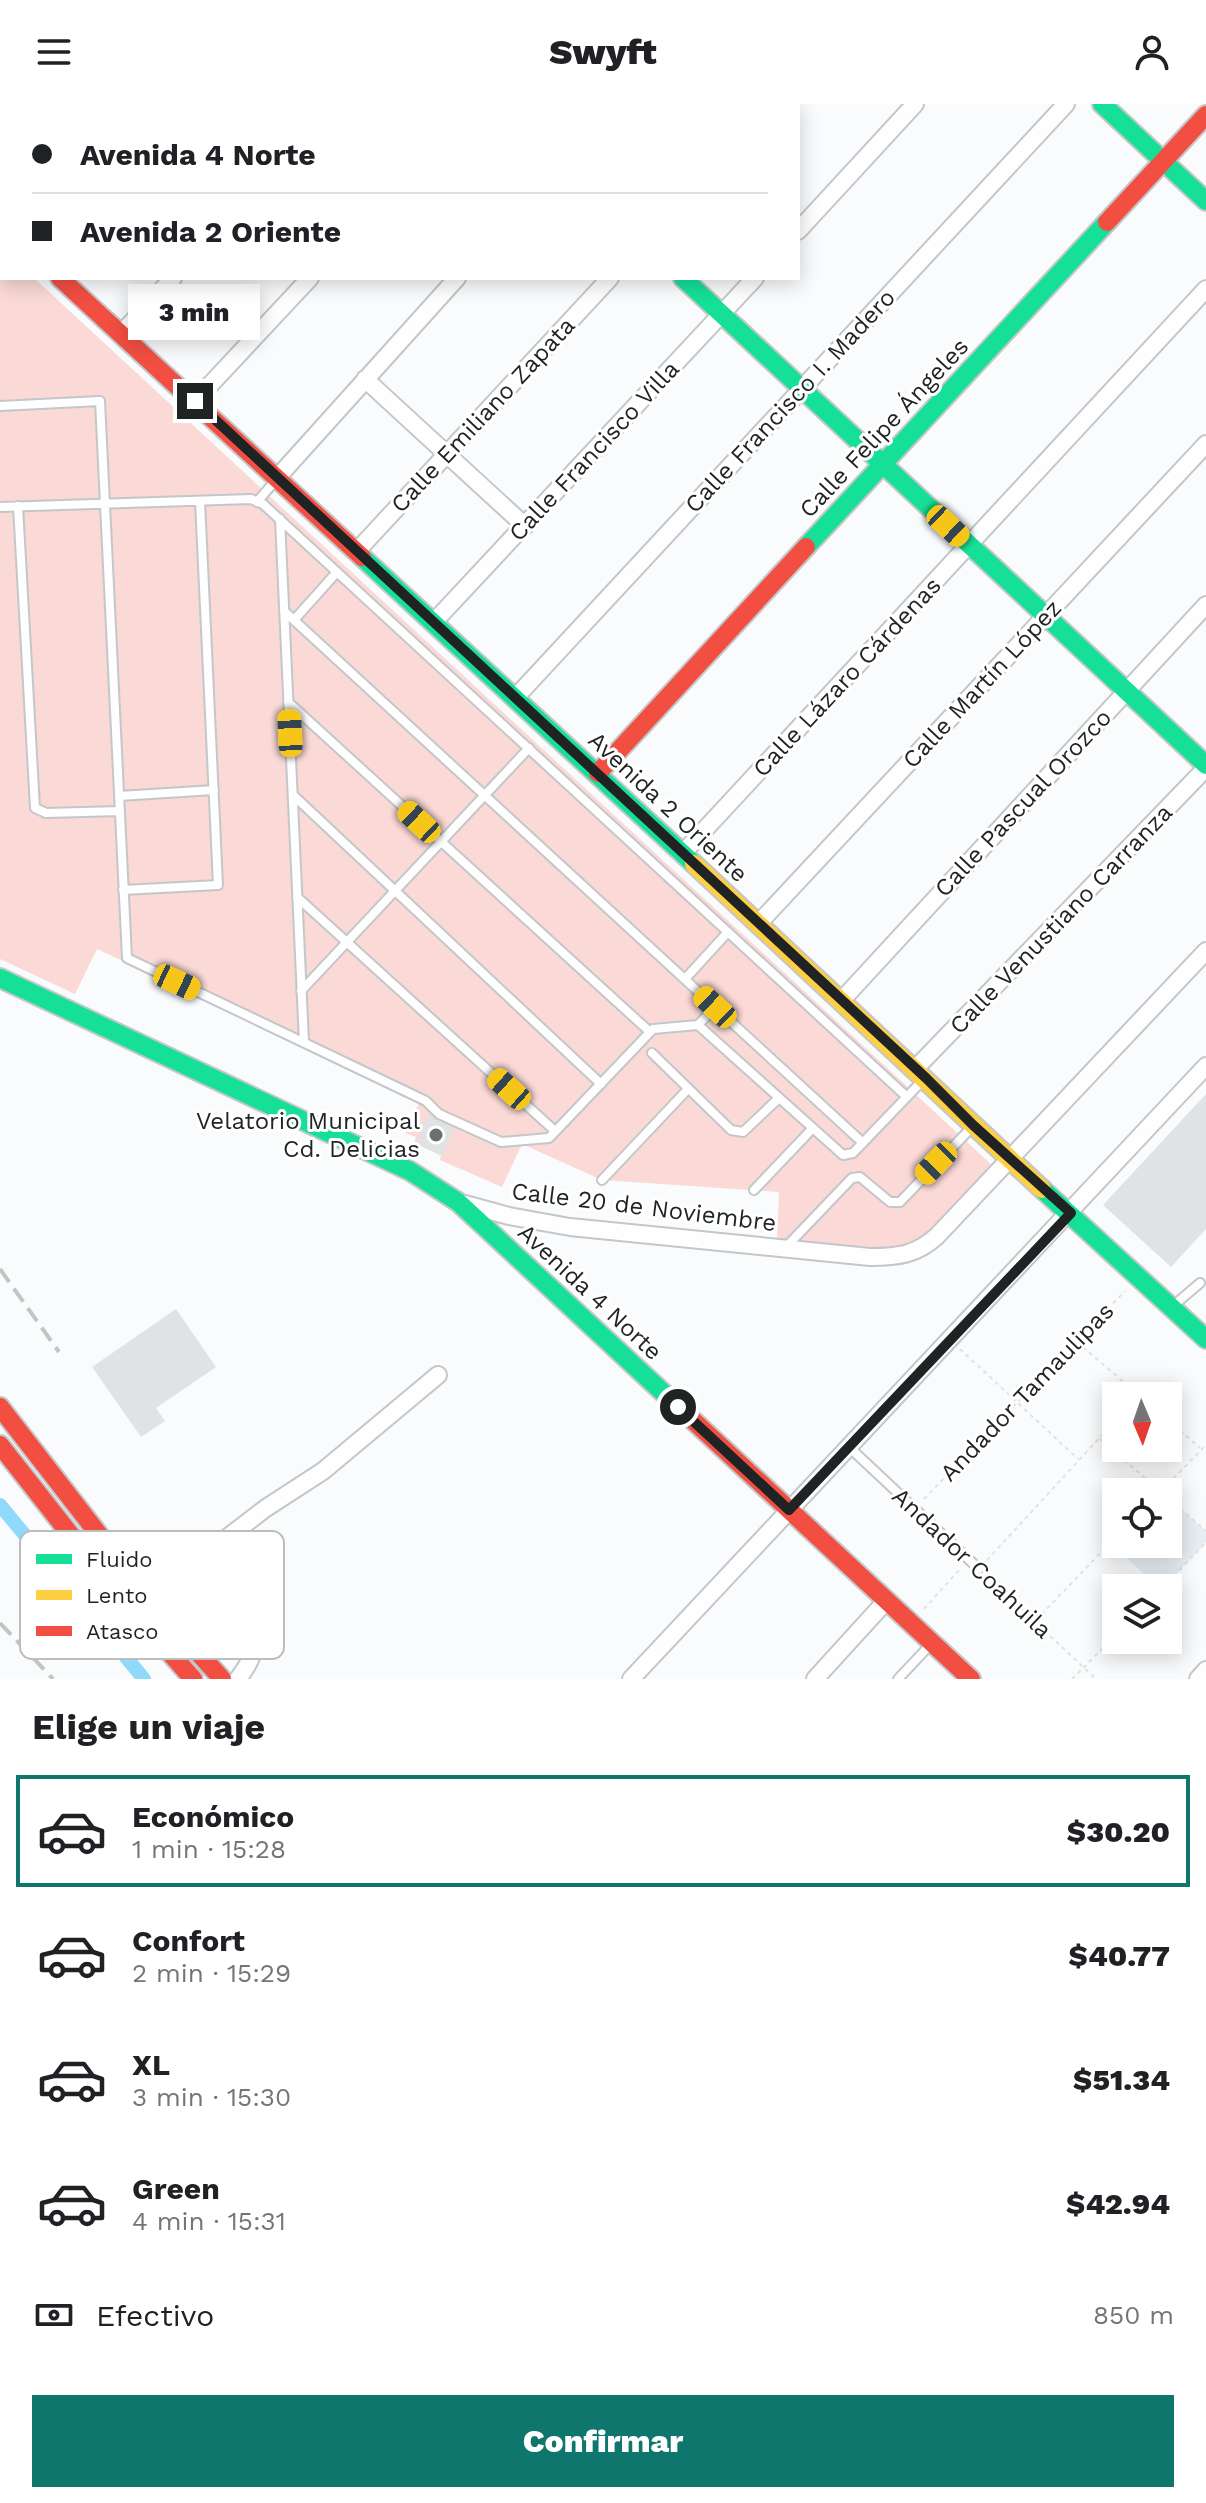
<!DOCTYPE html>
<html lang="es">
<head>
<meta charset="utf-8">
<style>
	:root { --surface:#fff; --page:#f6f6f6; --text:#202124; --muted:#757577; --line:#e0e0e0; --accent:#0f766e }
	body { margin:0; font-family:"Work Sans",sans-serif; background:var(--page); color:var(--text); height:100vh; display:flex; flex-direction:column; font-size:30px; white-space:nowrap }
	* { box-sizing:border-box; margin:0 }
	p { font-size:26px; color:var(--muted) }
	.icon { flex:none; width:44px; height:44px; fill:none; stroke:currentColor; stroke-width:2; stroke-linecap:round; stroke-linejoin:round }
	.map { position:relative; height:1575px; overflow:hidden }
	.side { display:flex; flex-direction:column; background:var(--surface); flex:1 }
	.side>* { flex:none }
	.hud { position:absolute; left:0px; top:0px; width:800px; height:176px; box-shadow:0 4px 20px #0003; display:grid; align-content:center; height:176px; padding:0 32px; background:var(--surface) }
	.needle { width:52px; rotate:178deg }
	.fabs { position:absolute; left:1102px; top:1278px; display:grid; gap:16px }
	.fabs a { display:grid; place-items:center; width:80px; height:80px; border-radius:0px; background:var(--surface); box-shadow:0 4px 20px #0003; font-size:40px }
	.end { position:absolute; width:36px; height:36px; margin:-18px; border:10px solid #1f2324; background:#fff; box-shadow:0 0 0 4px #fff }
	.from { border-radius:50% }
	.bubble { position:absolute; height:56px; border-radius:0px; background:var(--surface); box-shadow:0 4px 20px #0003; font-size:26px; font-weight:800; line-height:56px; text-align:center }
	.car { position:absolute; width:24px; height:48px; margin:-24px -12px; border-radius:10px; box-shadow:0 0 6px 2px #0007; background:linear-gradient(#f5c518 24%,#345 0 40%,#f5c518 0 76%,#345 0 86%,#f5c518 0) }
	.hud b { display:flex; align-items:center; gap:28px; height:76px; font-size:30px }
	.hud b+b { border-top:2px solid var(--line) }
	.hud i { width:20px; height:20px; background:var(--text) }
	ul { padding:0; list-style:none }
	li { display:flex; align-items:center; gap:24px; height:112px; margin:0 16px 12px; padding:0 16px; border:4px solid transparent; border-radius:0px }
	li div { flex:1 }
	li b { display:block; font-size:30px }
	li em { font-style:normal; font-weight:800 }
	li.on { border-color:var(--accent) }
	li>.icon { width:72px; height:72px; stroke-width:1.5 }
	h2 { padding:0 32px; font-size:36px; line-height:96px }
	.pay { display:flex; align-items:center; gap:20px; height:88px; padding:0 32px; font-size:30px }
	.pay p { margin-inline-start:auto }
	.action { display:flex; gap:16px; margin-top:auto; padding:16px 32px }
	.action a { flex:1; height:92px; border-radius:0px; background:var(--accent); color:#fff; font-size:32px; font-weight:800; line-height:92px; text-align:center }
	header { display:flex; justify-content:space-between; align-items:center; height:104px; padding:0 32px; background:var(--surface); font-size:36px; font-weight:800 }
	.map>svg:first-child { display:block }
	.built { fill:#e8eff4 }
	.green { fill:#fad9d6 }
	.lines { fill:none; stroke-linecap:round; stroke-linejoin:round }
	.canal { stroke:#8fd9fa; stroke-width:14 }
	.building { fill:#e0e2e4 }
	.lane-casing { stroke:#c4c7c9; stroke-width:12 }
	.street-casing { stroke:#c4c7c9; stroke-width:20 }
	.fast-casing { stroke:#c4c7c9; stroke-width:22 }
	.slow-casing { stroke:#c4c7c9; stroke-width:22 }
	.jam-casing { stroke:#c4c7c9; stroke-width:22 }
	.path { stroke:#e2e2e3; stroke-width:2; stroke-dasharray:4 4; stroke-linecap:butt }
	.lane { stroke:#fefeff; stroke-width:8 }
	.street { stroke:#fefeff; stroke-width:16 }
	.fast { stroke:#16e098; stroke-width:18 }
	.slow { stroke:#ffcf43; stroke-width:18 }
	.jam { stroke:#f24e42; stroke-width:18 }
	.rail { stroke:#c3c4c4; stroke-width:4; stroke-dasharray:16 8; stroke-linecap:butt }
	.route { stroke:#1f2324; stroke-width:10 }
	.poi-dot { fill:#6b6f70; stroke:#fff; stroke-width:3 }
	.labels { text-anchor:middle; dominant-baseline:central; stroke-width:6; stroke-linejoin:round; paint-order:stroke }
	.street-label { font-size:24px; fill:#1f2324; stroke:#fff }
	.poi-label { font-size:24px; fill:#1f2324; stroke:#fff; text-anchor:end }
	.key { fill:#fff; stroke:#bcbdbd; stroke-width:2 }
	.key-label { font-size:22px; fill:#1f2324 }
</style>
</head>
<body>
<header><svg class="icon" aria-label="menu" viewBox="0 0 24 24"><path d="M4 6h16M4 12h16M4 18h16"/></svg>Swyft<svg class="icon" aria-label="person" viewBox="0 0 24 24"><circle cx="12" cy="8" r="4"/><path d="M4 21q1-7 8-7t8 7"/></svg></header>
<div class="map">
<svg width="1206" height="1575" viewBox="0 0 1206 1575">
	<rect width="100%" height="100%" fill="#f9fbfd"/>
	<!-- built -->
	<path class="built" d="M1168,1394L1206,1427V1438L1163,1484H1159L1111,1439L1116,1433V1440H1168Z"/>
	<!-- green -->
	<path class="green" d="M0,143L2,174H34L993,1062L915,1146L777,1137L779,1088L602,1076L522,1040L502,1083L440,1056L441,1051L414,1039L416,1033L405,1029L421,995L97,845L75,890L0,855Z"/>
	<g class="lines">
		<!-- canal -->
		<path class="canal" d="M0,1401L144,1575"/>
	</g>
	<!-- building -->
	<path class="building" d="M1206,990V1125L1171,1163L1103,1101Z
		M429,1010L454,1025L442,1052L416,1040Z
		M176,1205L216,1263L156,1304L165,1317L141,1333L92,1263Z"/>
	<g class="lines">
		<!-- lane casing -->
		<g class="lane-casing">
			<path id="lane" d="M0,302L100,297L127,854L426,997L439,1010L501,1038L549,1034L653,925L698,921L715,903
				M257,398L275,377
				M18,402L35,704L46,709L120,707
				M0,403L251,395L263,400L907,993
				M280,415L304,938
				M284,507L863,1039
				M294,516L337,468
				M288,598L650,928
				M293,691L601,980
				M119,692L214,686
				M123,786L218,781L200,397
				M297,793L555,1027
				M685,875L728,828
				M301,887L529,644
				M698,921L843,1051L853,1049L925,974
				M652,949L731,1026L743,1028L779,994
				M602,1076L688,985
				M754,1086L813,1024
				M786,1143L852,1074L860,1073L890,1098H900L973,1022
				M1173,1202L1200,1179
				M849,1343L979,1465
				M898,1575L930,1541"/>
		</g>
		<!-- street casing -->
		<g class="street-casing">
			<path id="street" d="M179,2L181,0
				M332,2L334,0
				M470,2L472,0
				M618,2L619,0
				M769,2L771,0
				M798,127L915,0
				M121,230L173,174
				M365,275L525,422
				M195,297L310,174
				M277,374L457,174
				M356,448L610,174
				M433,519L755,174
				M515,594L1066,0
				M683,749L1206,185
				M758,820L1206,340
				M841,897L1206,501
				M915,965L1206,664
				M465,1100L509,1112L570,1123L870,1153C898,1153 916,1151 937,1132L1206,847
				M238,1575C249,1560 257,1548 252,1529L209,1477L206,1468L207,1458L210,1448L219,1440L266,1404L323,1367L438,1271
				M631,1575L1206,962
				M815,1575L886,1497
				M1198,1575L1206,1566"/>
		</g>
		<!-- fast casing -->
		<g class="fast-casing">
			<path id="fast" d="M1102,0L1206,97
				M683,174L1206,661
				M806,443L1107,118
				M362,453L694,760
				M0,874L410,1067L458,1098L684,1308
				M1042,1085L1206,1235"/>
		</g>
		<!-- slow casing -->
		<g class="slow-casing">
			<path id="slow" d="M0,118L2,120
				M694,760L1042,1085"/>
		</g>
		<!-- jam casing -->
		<g class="jam-casing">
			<path id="jam" d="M495,0L497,2
				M1107,118L1206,11
				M60,174L362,453
				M598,669L806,443
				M0,1303L141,1485L222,1575
				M684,1308L971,1575
				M0,1341L110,1481L193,1575"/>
		</g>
		<!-- path -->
		<path class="path" d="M1077,1238L1140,1292
			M960,1245L1078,1355
			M1168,1316L1200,1344
			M1100,1335L1161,1388
			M1162,1386L1206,1341
			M1168,1394L1206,1427
			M924,1395L1125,1187
			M987,1456L1116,1316
			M986,1472L1096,1575
			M1163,1484L1206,1438
			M924,1505L960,1465
			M1036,1516L1116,1433
			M1072,1575L1116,1531"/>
		<!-- lane -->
		<use href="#lane" class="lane"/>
		<!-- street -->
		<use href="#street" class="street"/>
		<!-- fast -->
		<use href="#fast" class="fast"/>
		<!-- slow -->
		<use href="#slow" class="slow"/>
		<!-- jam -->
		<use href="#jam" class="jam"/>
		<!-- rail -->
		<path class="rail" d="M0,1165L59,1248
			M0,1519L53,1575"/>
	</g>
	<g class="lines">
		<!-- route -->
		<path class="route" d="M195,297L926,974L973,1021L1071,1109L789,1406L678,1303"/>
	</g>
	<!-- markers -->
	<circle class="poi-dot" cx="436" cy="1031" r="8"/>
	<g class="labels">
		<!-- street labels -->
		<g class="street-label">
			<text transform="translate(790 297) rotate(-47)">Calle Francisco I. Madero</text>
			<text transform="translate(483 311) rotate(-47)">Calle Emiliano Zapata</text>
			<text transform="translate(884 324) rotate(-47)">Calle Felipe Ángeles</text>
			<text transform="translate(594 347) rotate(-47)">Calle Francisco Villa</text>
			<text transform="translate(847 573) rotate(-47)">Calle Lázaro Cárdenas</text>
			<text transform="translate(982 580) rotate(-47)">Calle Martín López</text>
			<text transform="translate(1023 699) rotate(-47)">Calle Pascual Orozco</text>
			<text transform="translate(668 703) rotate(43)">Avenida 2 Oriente</text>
			<text transform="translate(1061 815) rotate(-46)">Calle Venustiano Carranza</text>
			<text transform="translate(644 1103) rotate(7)">Calle 20 de Noviembre</text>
			<text transform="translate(590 1188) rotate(43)">Avenida 4 Norte</text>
			<text transform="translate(1027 1288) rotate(-46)">Andador Tamaulipas</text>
			<text transform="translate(972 1459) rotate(43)">Andador Coahuila</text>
		</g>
		<!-- poi labels -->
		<g class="poi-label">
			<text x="420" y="1017">Velatorio Municipal<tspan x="420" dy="28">Cd. Delicias</tspan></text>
		</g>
	</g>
	<!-- legend -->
	<rect x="20" y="1427" width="264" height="128" rx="12" class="key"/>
	<rect x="36" y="1450" width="36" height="10" fill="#16e098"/>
	<rect x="36" y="1486" width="36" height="10" fill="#ffcf43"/>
	<rect x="36" y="1522" width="36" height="10" fill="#f24e42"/>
	<g class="key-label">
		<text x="86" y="1463">Fluido</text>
		<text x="86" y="1499">Lento</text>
		<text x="86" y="1535">Atasco</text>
	</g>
</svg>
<div class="fabs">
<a><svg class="needle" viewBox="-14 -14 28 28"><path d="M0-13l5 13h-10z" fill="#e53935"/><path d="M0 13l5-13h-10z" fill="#757577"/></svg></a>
<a><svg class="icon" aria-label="locate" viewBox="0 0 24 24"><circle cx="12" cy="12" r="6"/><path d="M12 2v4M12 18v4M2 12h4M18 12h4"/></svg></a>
<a><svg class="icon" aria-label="layers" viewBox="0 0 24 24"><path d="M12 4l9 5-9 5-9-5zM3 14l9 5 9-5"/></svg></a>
</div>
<i class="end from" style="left:678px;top:1303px"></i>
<i class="end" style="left:195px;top:297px"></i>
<div class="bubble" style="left:128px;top:180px;width:132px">3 min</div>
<i class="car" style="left:948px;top:422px;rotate:133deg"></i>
<i class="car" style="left:290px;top:629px;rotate:357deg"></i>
<i class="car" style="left:419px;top:718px;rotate:313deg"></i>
<i class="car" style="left:177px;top:878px;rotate:115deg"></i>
<i class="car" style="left:715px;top:903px;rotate:313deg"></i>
<i class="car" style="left:509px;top:985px;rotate:312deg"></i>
<i class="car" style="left:936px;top:1059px;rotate:224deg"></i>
<div class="hud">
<b><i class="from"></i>Avenida 4 Norte</b>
<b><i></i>Avenida 2 Oriente</b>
</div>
</div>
<section class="side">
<h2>Elige un viaje</h2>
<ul>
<li class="on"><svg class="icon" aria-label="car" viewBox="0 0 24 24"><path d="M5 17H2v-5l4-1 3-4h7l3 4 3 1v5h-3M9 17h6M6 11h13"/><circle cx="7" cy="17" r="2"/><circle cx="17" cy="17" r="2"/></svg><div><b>Económico</b><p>1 min · 15:28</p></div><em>$30.20</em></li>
<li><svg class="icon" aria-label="car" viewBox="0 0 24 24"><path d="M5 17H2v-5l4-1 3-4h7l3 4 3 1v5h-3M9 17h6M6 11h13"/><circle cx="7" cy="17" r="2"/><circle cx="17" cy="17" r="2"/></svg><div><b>Confort</b><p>2 min · 15:29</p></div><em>$40.77</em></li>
<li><svg class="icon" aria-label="car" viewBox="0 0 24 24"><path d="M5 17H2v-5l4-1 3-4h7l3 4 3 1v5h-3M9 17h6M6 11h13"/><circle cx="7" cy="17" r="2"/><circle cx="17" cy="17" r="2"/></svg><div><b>XL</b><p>3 min · 15:30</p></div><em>$51.34</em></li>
<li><svg class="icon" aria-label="car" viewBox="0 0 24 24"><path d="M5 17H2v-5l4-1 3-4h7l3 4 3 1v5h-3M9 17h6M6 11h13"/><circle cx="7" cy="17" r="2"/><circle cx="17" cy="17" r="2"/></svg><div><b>Green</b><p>4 min · 15:31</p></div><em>$42.94</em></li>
</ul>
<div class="pay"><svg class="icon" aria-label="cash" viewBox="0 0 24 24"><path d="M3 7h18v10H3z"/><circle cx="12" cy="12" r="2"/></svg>Efectivo<p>850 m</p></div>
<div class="action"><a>Confirmar</a></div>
</section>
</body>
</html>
